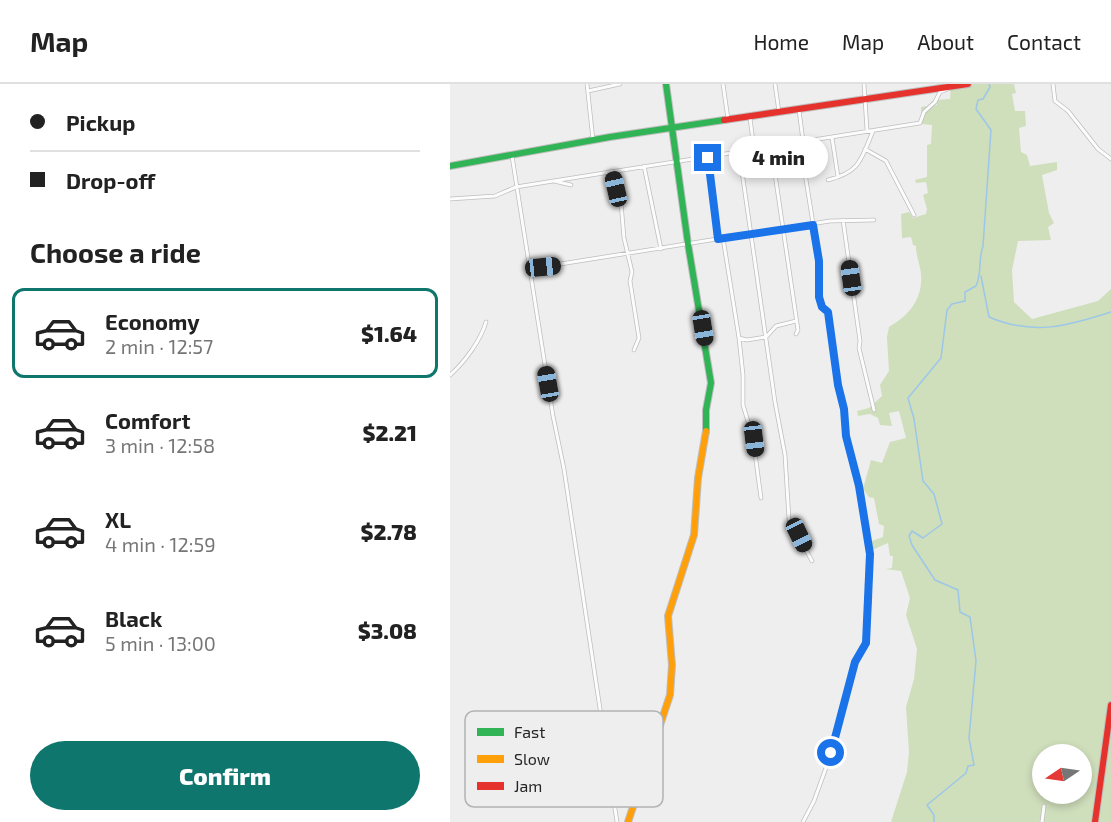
<!DOCTYPE html>
<html lang="en">
<head>
<meta charset="utf-8">
<style>
	:root { --surface:#fff; --page:#f6f6f6; --text:#222; --muted:#767676; --line:#e0e0e0; --accent:#0f766e }
	body { margin:0; font-family:"Exo 2",sans-serif; background:var(--page); color:var(--text); height:100vh; display:flex; flex-direction:column; font-size:22px; white-space:nowrap }
	* { box-sizing:border-box; margin:0 }
	p { font-size:20px; color:var(--muted) }
	.icon { flex:none; width:33px; height:33px; fill:none; stroke:currentColor; stroke-width:2; stroke-linecap:round; stroke-linejoin:round }
	.map { position:relative; flex:1; overflow:hidden }
	.panel { display:flex; flex-direction:column; background:var(--surface); width:450px }
	.panel>* { flex:none }
	.banner { display:grid; align-content:center; height:132px; padding:0 30px; background:var(--surface) }
	.needle { width:39px; rotate:257deg }
	.controls { position:absolute; left:582px; top:660px; display:grid; gap:12px }
	.controls a { display:grid; place-items:center; width:60px; height:60px; border-radius:50%; background:var(--surface); box-shadow:0 3px 9px #0003; font-size:30px }
	.end { position:absolute; width:27px; height:27px; margin:-14px; border:8px solid #1a73e8; background:#fff; box-shadow:0 0 0 3px #fff }
	.from { border-radius:50% }
	.bubble { position:absolute; height:42px; border-radius:21px; background:var(--surface); box-shadow:0 3px 9px #0003; font-size:20px; font-weight:800; line-height:42px; text-align:center }
	.car { position:absolute; width:18px; height:36px; margin:-18px -9px; border-radius:8px; box-shadow:0 0 4px 2px #0007; background:linear-gradient(#222 24%,#8ab4d8 0 40%,#222 0 76%,#8ab4d8 0 86%,#222 0) }
	.banner b { display:flex; align-items:center; gap:21px; height:57px; font-size:22px }
	.banner b+b { border-top:2px solid var(--line) }
	.banner i { width:15px; height:15px; background:var(--text) }
	ul { padding:0; list-style:none }
	li { display:flex; align-items:center; gap:18px; height:90px; margin:0 12px 9px; padding:0 18px; border:3px solid transparent; border-radius:12px }
	li div { flex:1 }
	li b { display:block; font-size:22px }
	li em { font-style:normal; font-weight:800 }
	li.selected { border-color:var(--accent) }
	li>.icon { width:54px; height:54px; stroke-width:1.5 }
	h2 { padding:0 30px; font-size:27px; line-height:72px }
	.action { display:flex; gap:12px; margin-top:auto; padding:12px 30px }
	.action a { flex:1; height:69px; border-radius:36px; background:var(--accent); color:#fff; font-size:24px; font-weight:800; line-height:69px; text-align:center }
	header { display:flex; align-items:center; gap:36px; box-sizing:border-box; height:84px; padding:0 30px; background:var(--surface); border-bottom:2px solid var(--line) }
	header strong { font-size:28px }
	nav { display:flex; gap:33px; margin-inline-start:auto; font-size:21px }
	main { display:flex; flex:1; min-height:0 }
	.map>svg:first-child { display:block }
	.green { fill:#cfdebb; fill-rule:evenodd }
	.lines { fill:none; stroke-linecap:round; stroke-linejoin:round }
	.stream { stroke:#9cc7e9; stroke-width:1.5 }
	.street-casing { stroke:#bebebe; stroke-width:4.5 }
	.fast-casing { stroke:#bebebe; stroke-width:8 }
	.slow-casing { stroke:#bebebe; stroke-width:8 }
	.jam-casing { stroke:#bebebe; stroke-width:8 }
	.street { stroke:#fcfcfd; stroke-width:3 }
	.fast { stroke:#30b455; stroke-width:6 }
	.slow { stroke:#ff9f0a; stroke-width:6 }
	.jam { stroke:#e5322d; stroke-width:6 }
	.route { stroke:#1a73e8; stroke-width:8 }
	.key { fill:#eeeeef; stroke:#b1b2b2; stroke-width:1.5 }
	.key-label { font-size:16px; fill:#242525 }
</style>
</head>
<body>
<header>
<strong>Map</strong>
<nav><a>Home</a><a>Map</a><a>About</a><a>Contact</a></nav>
</header>
<main>
<section class="panel">
<div class="banner">
<b><i class="from"></i>Pickup</b>
<b><i></i>Drop-off</b>
</div>
<h2>Choose a ride</h2>
<ul>
<li class="selected"><svg class="icon" aria-label="car" viewBox="0 0 24 24"><path d="M5 17H2v-5l4-1 3-4h7l3 4 3 1v5h-3M9 17h6M6 11h13"/><circle cx="7" cy="17" r="2"/><circle cx="17" cy="17" r="2"/></svg><div><b>Economy</b><p>2 min · 12:57</p></div><em>$1.64</em></li>
<li><svg class="icon" aria-label="car" viewBox="0 0 24 24"><path d="M5 17H2v-5l4-1 3-4h7l3 4 3 1v5h-3M9 17h6M6 11h13"/><circle cx="7" cy="17" r="2"/><circle cx="17" cy="17" r="2"/></svg><div><b>Comfort</b><p>3 min · 12:58</p></div><em>$2.21</em></li>
<li><svg class="icon" aria-label="car" viewBox="0 0 24 24"><path d="M5 17H2v-5l4-1 3-4h7l3 4 3 1v5h-3M9 17h6M6 11h13"/><circle cx="7" cy="17" r="2"/><circle cx="17" cy="17" r="2"/></svg><div><b>XL</b><p>4 min · 12:59</p></div><em>$2.78</em></li>
<li><svg class="icon" aria-label="car" viewBox="0 0 24 24"><path d="M5 17H2v-5l4-1 3-4h7l3 4 3 1v5h-3M9 17h6M6 11h13"/><circle cx="7" cy="17" r="2"/><circle cx="17" cy="17" r="2"/></svg><div><b>Black</b><p>5 min · 13:00</p></div><em>$3.08</em></li>
</ul>
<div class="action"><a>Confirm</a></div>
</section>
<div class="map">
<svg width="661" height="738" viewBox="0 0 661 738">
	<rect width="100%" height="100%" fill="#eeeeef"/>
	<!-- green -->
	<path class="green" d="M501,0H564L566,9L562,10L565,27H575L576,42L569,44L571,68L577,71L580,82L607,78V86L592,91L599,129L604,139L598,143L601,156L568,157L562,186L564,218L582,235L648,217L661,205V738H441L457,688L459,668L456,623L464,595L467,565L456,531L460,514L451,487L435,485L442,484L443,472H440L438,459L422,466V457L433,453L434,442L429,440L424,414L419,413L413,405L421,376L432,379L440,358L456,354L449,327L439,329L442,342L430,341L428,334L420,330L408,332L407,327L419,324L432,312L430,301L439,287L437,253L439,243C460,231 473,214 471,190C470,180 466,172 466,162L463,161L461,153L452,154L451,130L459,128L463,134L476,130L477,125L473,111L478,109L476,98L466,99L465,96L477,93V61L481,60L482,41L472,40L471,23L487,21V16L500,15ZM592,670H632V710H592Z"/>
	<g class="lines">
		<!-- stream -->
		<path class="stream" d="M531,192L539,233C583,252 618,242 661,228
			M484,738V731L477,721L516,689L518,682L524,681L519,654L526,577L520,533L510,528L508,506L485,496L462,461L459,452L462,447L473,454L492,440L484,410L473,397L464,335L458,314L491,274L497,226L502,220L515,217V208L526,202C532,189 528,176 533,162L541,46L526,25L528,16L533,15L540,3L539,0"/>
		<!-- street casing -->
		<g class="street-casing">
			<path id="street" d="M137,0L143,56
				M273,0L278,35
				M325,0L329,28
				M414,0L417,46
				M603,0L605,17L618,27L648,65L661,75
				M138,7L170,0
				M349,26L353,57
				M300,34L304,65
				M382,54L388,93
				M350,58L369,177V213L372,223L378,228L389,301L395,325L396,352L409,398L420,468L417,501L420,513L415,561L405,578L381,670L364,717L353,738
				M321,63L348,246L346,250
				M415,65L436,77L464,131
				M289,67L325,318L335,371L339,435L362,477
				M62,72L103,332L114,385L167,738
				M258,73L268,155
				M194,82L211,165
				M161,87L171,119L174,154L182,188L180,197L189,254L184,266
				M378,96C410,88 411,76 423,47
				M104,97L121,101
				M0,115L45,112L66,103L97,98L470,39L474,28L485,18L490,8L500,4
				M393,136L410,257L409,264L424,326
				M273,154L289,254L293,291V321L303,354L311,414
				M79,185L380,137L424,136
				M317,252L326,242L346,237
				M289,254L297,256L316,253
				M0,291C14,279 31,256 36,238
				M592,738L594,722"/>
		</g>
		<!-- fast casing -->
		<g class="fast-casing">
			<path id="fast" d="M216,0L238,160L261,299L256,326V347
				M0,82L160,53L274,36"/>
		</g>
		<!-- slow casing -->
		<g class="slow-casing">
			<path id="slow" d="M178,738L220,611L222,581L218,532L244,451L248,394L256,347"/>
		</g>
		<!-- jam casing -->
		<g class="jam-casing">
			<path id="jam" d="M274,36L518,0
				M645,738L661,621"/>
		</g>
		<!-- street -->
		<use href="#street" class="street"/>
		<!-- fast -->
		<use href="#fast" class="fast"/>
		<!-- slow -->
		<use href="#slow" class="slow"/>
		<!-- jam -->
		<use href="#jam" class="jam"/>
	</g>
	<g class="lines">
		<!-- route -->
		<path class="route" d="M258,74L268,155L363,141L369,177V213L372,223L378,228L388,301L394,325L396,352L409,402L420,470L416,559L405,578L381,669"/>
	</g>
	<!-- legend -->
	<rect x="15" y="627" width="198" height="96" rx="9" class="key"/>
	<rect x="27" y="644" width="27" height="8" fill="#30b455"/>
	<rect x="27" y="671" width="27" height="8" fill="#ff9f0a"/>
	<rect x="27" y="698" width="27" height="8" fill="#e5322d"/>
	<g class="key-label">
		<text x="64" y="654">Fast</text>
		<text x="64" y="681">Slow</text>
		<text x="64" y="708">Jam</text>
	</g>
</svg>
<div class="controls">
<a><svg class="needle" viewBox="-14 -14 28 28"><path d="M0-13l5 13h-10z" fill="#e53935"/><path d="M0 13l5-13h-10z" fill="#767676"/></svg></a>
</div>
<i class="end from" style="left:381px;top:669px"></i>
<i class="end" style="left:258px;top:74px"></i>
<div class="bubble" style="left:279px;top:52px;width:99px">4 min</div>
<i class="car" style="left:166px;top:105px;rotate:347deg"></i>
<i class="car" style="left:93px;top:183px;rotate:84deg"></i>
<i class="car" style="left:401px;top:194px;rotate:352deg"></i>
<i class="car" style="left:253px;top:244px;rotate:171deg"></i>
<i class="car" style="left:98px;top:300px;rotate:350deg"></i>
<i class="car" style="left:304px;top:355px;rotate:173deg"></i>
<i class="car" style="left:349px;top:451px;rotate:154deg"></i>
</div>
</main>
</body>
</html>
